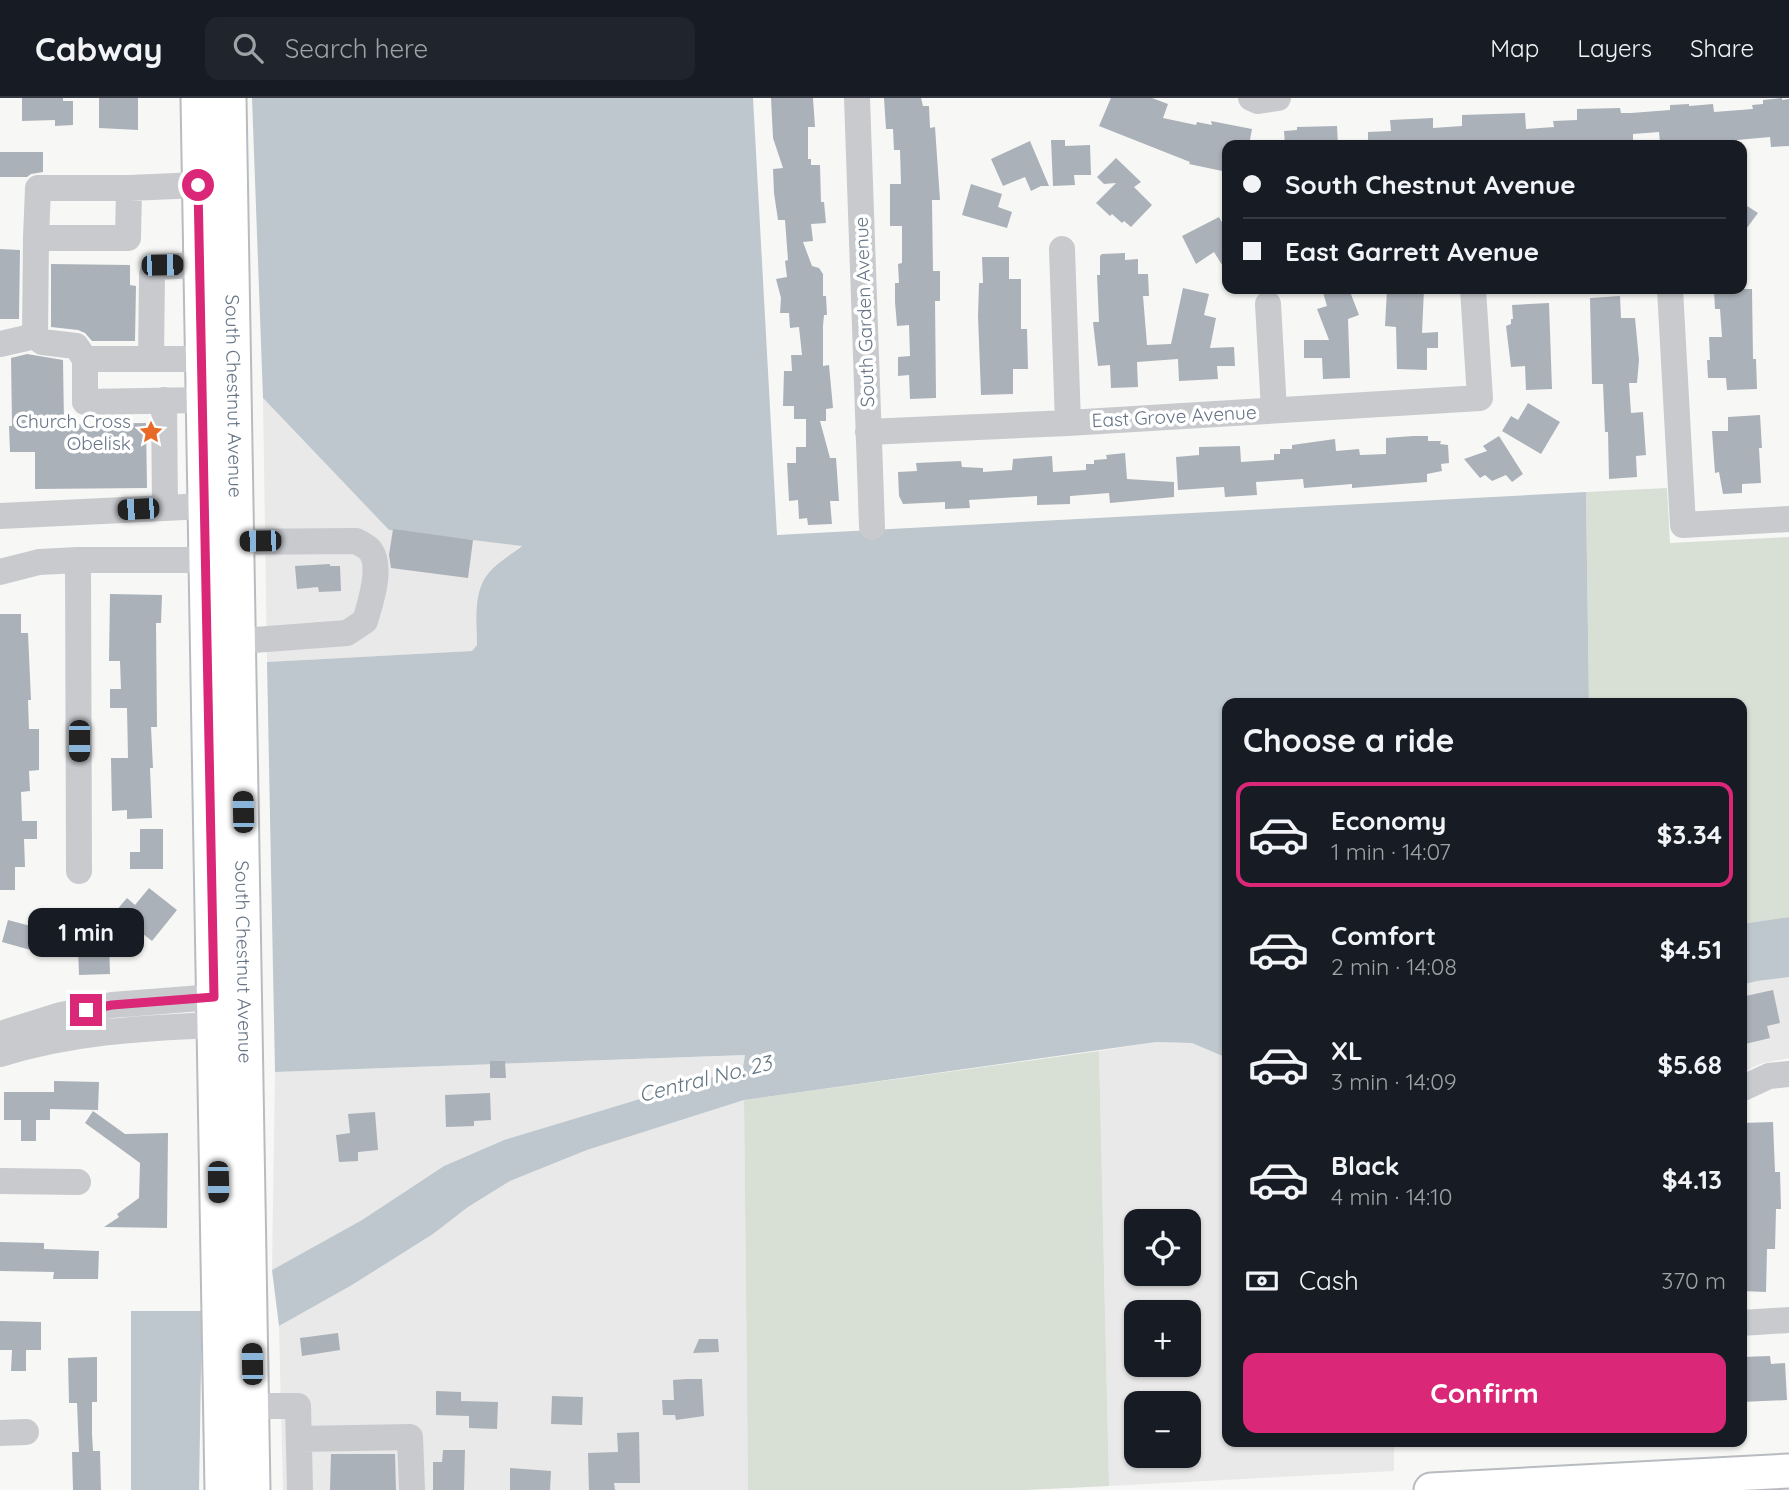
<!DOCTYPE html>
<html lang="en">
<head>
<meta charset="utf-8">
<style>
	:root { --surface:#171b24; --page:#20242c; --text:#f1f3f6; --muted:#9ea1a6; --line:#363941; --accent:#db2777 }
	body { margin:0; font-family:Quicksand,sans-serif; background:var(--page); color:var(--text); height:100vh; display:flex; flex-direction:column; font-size:26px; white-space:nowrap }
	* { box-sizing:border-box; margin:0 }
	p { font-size:23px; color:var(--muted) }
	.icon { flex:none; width:38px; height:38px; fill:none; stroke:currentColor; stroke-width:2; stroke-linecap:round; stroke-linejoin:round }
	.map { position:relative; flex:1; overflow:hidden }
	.details { position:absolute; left:1222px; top:600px; width:525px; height:749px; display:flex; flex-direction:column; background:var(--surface); border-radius:14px; box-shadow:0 2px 5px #0004 }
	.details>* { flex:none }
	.top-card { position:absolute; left:1222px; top:42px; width:525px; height:154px; border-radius:14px; box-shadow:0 2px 5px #0004; display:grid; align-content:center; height:154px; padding:0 21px; background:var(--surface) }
	.fabs { position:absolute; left:1124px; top:1111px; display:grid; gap:14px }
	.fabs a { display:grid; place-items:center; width:77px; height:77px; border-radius:14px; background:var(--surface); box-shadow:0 2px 5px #0004; font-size:35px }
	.end { position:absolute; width:32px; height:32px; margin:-16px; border:9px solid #db2777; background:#fff; box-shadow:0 0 0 4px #fff }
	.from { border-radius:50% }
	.bubble { position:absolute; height:49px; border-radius:14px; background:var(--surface); box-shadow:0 2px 5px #0004; font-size:23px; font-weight:800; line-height:49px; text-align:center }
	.car { position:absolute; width:21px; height:42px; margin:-21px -10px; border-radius:9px; box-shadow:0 0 5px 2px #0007; background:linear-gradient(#222 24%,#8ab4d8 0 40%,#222 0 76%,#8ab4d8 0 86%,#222 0) }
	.top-card b { display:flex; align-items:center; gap:24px; height:66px; font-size:26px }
	.top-card b+b { border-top:2px solid var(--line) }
	.top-card i { width:18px; height:18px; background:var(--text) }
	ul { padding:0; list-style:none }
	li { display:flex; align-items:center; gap:21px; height:105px; margin:0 14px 10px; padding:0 7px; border:4px solid transparent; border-radius:14px }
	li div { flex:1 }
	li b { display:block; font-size:26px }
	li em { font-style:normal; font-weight:800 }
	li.on { border-color:var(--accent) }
	li>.icon { width:63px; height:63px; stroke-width:1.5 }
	h2 { padding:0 21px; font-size:32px; line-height:84px }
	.pay { display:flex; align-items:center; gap:18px; height:77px; padding:0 21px; font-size:26px }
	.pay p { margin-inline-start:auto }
	.primary-button { display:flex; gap:14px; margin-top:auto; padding:14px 21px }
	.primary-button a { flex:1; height:80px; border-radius:14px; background:var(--accent); color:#fff; font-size:28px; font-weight:800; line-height:80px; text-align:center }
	header { display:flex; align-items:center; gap:42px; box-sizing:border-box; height:98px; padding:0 35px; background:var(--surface); border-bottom:2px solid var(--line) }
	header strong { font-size:33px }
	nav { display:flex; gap:38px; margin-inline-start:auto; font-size:24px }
	.search { width:490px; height:63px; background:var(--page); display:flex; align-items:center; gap:18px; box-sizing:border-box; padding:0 24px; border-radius:14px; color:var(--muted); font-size:26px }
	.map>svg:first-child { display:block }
	.built { fill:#e8e9e8; fill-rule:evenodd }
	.green { fill:#d8dfd5 }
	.water { fill:#bec7cd }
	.building { fill:#abb1b9 }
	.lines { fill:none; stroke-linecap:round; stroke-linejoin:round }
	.major-casing { stroke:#b8bbc0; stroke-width:37 }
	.minor { stroke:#c8cace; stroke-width:26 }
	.major { stroke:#fff; stroke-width:33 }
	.route { stroke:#db2777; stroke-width:9 }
	.labels { text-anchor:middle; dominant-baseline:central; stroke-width:7; stroke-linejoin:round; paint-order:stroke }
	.street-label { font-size:19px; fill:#667486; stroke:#fff }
	.poi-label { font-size:19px; fill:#667486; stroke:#fff; text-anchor:end }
	.water-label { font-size:21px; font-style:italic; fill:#627682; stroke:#fff }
</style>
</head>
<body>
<header>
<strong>Cabway</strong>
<div class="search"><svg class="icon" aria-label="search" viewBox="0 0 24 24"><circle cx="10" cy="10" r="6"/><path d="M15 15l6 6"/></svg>Search here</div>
<nav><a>Map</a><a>Layers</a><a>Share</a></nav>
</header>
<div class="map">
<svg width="1789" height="1392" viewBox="0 0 1789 1392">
	<rect width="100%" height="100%" fill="#f7f8f5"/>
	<!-- built -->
	<path class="built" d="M263,300L389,432L522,447L494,470L477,510V547L472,553L267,564Z
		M1789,879V960L1760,966L1741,975V887L1757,883Z
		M1156,944L1192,945L1227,960V1344H1394V1373L1109,1388L1099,953ZM1136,1124H1188V1176H1136ZM1136,1214H1188V1267H1136ZM1136,1306H1188V1358H1136Z
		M745,957L744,970L504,1042L444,1068L362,1122L272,1172L275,974Z
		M744,1002L748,1392H283L279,1228L352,1187L433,1136L468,1109L510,1083L587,1052Z"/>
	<!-- green -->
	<path class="green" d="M1667,390L1670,445L1789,439V819L1741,826V606L1589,605L1586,394Z
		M1099,953L1109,1388L1026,1392H748L744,1002Z"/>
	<!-- water -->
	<path class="water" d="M252,0H753L777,437L1586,394L1589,605L1227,606V960L1192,945L1156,944L744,1002L587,1052L510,1083L468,1109L433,1136L352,1187L279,1228L272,1172L362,1122L444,1068L504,1042L743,970L745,957L275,974L267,564L472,553L477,547C477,528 474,504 482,486C488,470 509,458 522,448L389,432L263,300Z
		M1789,819V879L1757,883L1741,887V826Z
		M131,1213H202L199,1392H131Z"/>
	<!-- building -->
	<path class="building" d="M22,0H63V3H73V27L55,28V22L22,23Z
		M99,0H138V32L99,30Z
		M771,0H813L815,29H808V61H811V67H820L821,104H824L826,125L811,126L813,143L803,144L812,168L819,170L823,176V198H826L827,217H824L823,228V268L829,267L833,310L826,311V323H820L830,360H836L839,403H830L832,426L808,427L807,420L799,421L798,402L789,403L787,365H796V349H806V321H794V308H783L784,273H792L791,257H802L799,229L790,230L789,215H780L781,200L776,181L787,179L785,163L788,162L785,122H778L774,95L773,71L783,70L773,40Z
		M884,0H921L923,8H929L930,30L935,29L940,102H932L933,173H940V203H935L936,300L910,301L909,277L898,278V259L910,258L909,227L897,228L895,204V185H899L898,166L902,165V128H890V86H901L900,52H894L893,31H886Z
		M1111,0H1152L1168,6L1163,20L1196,27L1197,24L1212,27L1211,23L1252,31L1249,47H1227V74L1189,66L1190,64L1099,28Z
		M1782,0V2L1789,1V48L1771,49L1770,39L1737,42V47H1678L1676,45H1660L1659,34L1633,36V46L1614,47H1368V34L1391,33L1390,22L1433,20V30L1462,28V17L1525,15L1526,31L1554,29L1553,23L1577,22V11L1620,10L1621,15H1631L1670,12V7L1689,6V8L1713,6L1714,14L1753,11L1752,7L1763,6V2Z
		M1337,28L1338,47H1285L1284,33L1297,32V29Z
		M1051,42H1065V48L1090,47L1091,77H1074L1075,87L1053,88Z
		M1030,43L1049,88H1041L1031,93L1025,79L1003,88L991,61Z
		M0,54H43V74L31,76L27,79H0Z
		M1116,60L1141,84L1134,89L1152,107L1131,129L1124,123L1122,125L1112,116L1110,118L1096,105L1116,85L1104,86L1097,79Z
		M971,86L1002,96L998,109L1012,114L1007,130L962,117Z
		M1741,104L1758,115L1741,138Z
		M1219,119L1227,133V175L1214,154L1196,166L1182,138Z
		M0,151L20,152L19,221H0Z
		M1125,155V162L1138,161V176H1148L1149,198H1143L1147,247L1171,246L1183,190L1209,196L1204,217L1216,220L1210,250L1234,249L1235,268H1217L1218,281L1179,283L1178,261L1137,264L1138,289L1111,290L1110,267L1098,268L1093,224H1099L1097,177H1100V158L1102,156Z
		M982,159H1009V181H1021V231H1027L1028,271H1013V296L981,297L978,218L979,185H983Z
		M51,166L130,167V187L136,188L135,243H92L85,235L78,232L51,229Z
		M1322,191H1349L1359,217L1348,221L1350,280L1323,281L1322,260H1304V242H1329L1317,211L1327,208Z
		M1387,191H1424L1422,235L1438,234V250H1427V272L1397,271L1396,229L1385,228Z
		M1724,191H1752L1753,261H1756L1757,291L1727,292L1726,280H1708L1707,262H1710L1709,239H1722L1720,211H1715L1714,193Z
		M1620,198L1621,220H1635L1639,262L1637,285H1629L1631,315L1643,314L1646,357L1636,358L1637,379L1609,381L1608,334H1605L1603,286H1592L1590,200Z
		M1549,205L1552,291L1526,292L1525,268L1511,269L1506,228L1511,226V221H1513L1512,207Z
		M27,256L63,262L64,326L146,325L147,390L35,391V354H10L9,328H12L11,260Z
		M1528,305L1560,324L1541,356L1502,333L1511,318L1518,322Z
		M1760,317L1762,350H1759L1761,385L1742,386V395L1723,396L1719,374L1715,375L1712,333H1728V319Z
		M1413,338H1428V343H1441L1440,346L1448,347L1449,365L1441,366L1442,373L1427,376V384L1352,390V386L1304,390L1303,381L1256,384L1257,397L1225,399L1224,389L1178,392L1176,359L1199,357V349L1240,348L1241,364L1274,362V356H1280V351H1292V347L1335,341L1336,353L1359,351L1360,357L1386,356V340Z
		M1499,338L1523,376L1512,384L1506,377L1492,383L1485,377L1480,380L1464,361L1487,353L1483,348Z
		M1125,355L1127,381L1174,384V399L1110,405L1109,395L1070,398V406L1037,407V398L969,402L970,410L945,411V404L903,406L899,398L898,374L917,373L916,365L961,363L962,369L983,370V374L1012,372L1013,361L1052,358L1053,374L1086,372V366H1094V362L1107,361L1106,357Z
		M393,431L473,442L468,480L391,470L389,457Z
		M330,466V468H340L341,493L319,494L318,489L297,491L295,468Z
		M110,496L162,497L161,525H156L157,629H151L153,670H150L152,720L127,721V712L112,713L111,660H128L127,610H110V591H121L120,563H109Z
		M0,516H21V535H28L31,602H28L29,631H39V672L29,673L30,693L21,694L22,723H37V741H24L25,769H15V792H0Z
		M140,731H163V771H130V754H140Z
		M149,790L177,812L152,843L115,814L127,800L135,807Z
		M8,822L42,831L45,823L70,829H90V844H109L110,876L79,877L78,851H54L52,858L2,844Z
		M1773,892L1780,925L1767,928L1770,940L1741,947V899Z
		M490,963H505L506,980H490Z
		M54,983L99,984L98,1012L50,1011V1022H36V1043H21V1022H4V994H54Z
		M490,995L491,1022L474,1023V1028L446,1029L445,997Z
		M93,1013L125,1036L168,1035L167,1130L104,1129L119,1119L117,1116L139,1100L140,1065L85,1025Z
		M375,1014L378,1052L358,1054V1063L339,1064L336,1037L350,1035L348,1016Z
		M1773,1024L1775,1074H1780L1781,1111H1776L1775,1151H1767L1766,1194L1741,1193V1025Z
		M0,1144L44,1145V1151L99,1153L98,1181H53L54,1174L0,1173Z
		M0,1223L41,1224V1252H26V1273H11L12,1252H0Z
		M338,1235L340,1252L302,1258L300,1240Z
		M699,1241H718L719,1254L693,1255Z
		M1770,1258L1771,1266L1785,1265L1787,1302L1741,1304V1259Z
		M97,1259V1304H92V1336L93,1353H100L101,1392H73L72,1354H79L77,1305H69L68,1260Z
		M687,1281H702L704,1318L676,1322L675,1317H663L662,1302H674L673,1282Z
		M436,1293L461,1294V1303L498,1304L497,1331L469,1330V1318L436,1317Z
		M552,1298L583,1299L582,1327L551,1326Z
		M639,1334L640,1385H614L615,1392H589L588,1355L618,1354L617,1335Z
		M443,1352H465L464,1392H433V1364H442Z
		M331,1356H395L396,1392H330Z
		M510,1370L551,1373L550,1392H510Z"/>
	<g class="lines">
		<!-- major casing -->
		<g class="major-casing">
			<g id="major">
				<path d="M198,0L222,1392"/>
				<path id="s1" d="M229,0L253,1392"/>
				<path d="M1431,1392L1789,1373"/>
			</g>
		</g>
		<!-- minor -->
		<path class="minor" d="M857,0L872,429
			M1251,0L1258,3L1278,0
			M36,140L38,90H129L199,87
			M1062,151L1068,325
			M1670,191L1683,427L1789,421
			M1268,206L1274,312
			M35,238L42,244L76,248L85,261
			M0,246L35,238L36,140H128L129,90
			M151,261L152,176L155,169L200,167
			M202,261H85V304L203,302
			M164,302L165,409
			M868,334L1068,325L1480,300L1473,191
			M0,418L205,408
			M238,444L356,443C360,445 367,449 370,452C383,469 370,506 365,523L347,535L240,543
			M78,462L79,773
			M0,474L39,464L78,462H225
			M0,936L61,917L112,907L214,899
			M0,956C72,934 140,930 215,927
			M1741,991L1769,978L1789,976
			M0,1083L78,1084
			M1741,1225L1789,1222
			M253,1308H298L300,1392
			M0,1335L26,1334
			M299,1341L410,1339L412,1392"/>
		<!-- major -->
		<use href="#major" class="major"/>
	</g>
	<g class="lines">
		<!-- route -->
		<path class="route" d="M86,912L112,907L214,899L198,87"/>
	</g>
	<!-- icons -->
	<defs>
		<g id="sight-bare" transform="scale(1.89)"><path d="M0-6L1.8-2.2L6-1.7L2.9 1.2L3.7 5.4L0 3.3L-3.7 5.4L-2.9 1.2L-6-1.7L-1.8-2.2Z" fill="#e86825" stroke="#fff" stroke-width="2.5" paint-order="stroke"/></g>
	</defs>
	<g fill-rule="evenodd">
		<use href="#sight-bare" x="151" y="334"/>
	</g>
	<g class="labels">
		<!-- street labels -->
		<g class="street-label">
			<text transform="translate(864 214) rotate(-92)">South Garden Avenue</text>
			<text stroke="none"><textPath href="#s1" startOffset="298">South Chestnut Avenue</textPath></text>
			<text transform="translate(1174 318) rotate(-3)">East Grove Avenue</text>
			<text stroke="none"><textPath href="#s1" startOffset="864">South Chestnut Avenue</textPath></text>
		</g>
		<!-- poi labels -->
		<g class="poi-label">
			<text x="131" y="323">Church Cross<tspan x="131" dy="22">Obelisk</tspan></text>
		</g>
		<!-- water labels -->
		<g class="water-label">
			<text transform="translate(705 980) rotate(-14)">Central No. 23</text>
		</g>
	</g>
</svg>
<div class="fabs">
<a><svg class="icon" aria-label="locate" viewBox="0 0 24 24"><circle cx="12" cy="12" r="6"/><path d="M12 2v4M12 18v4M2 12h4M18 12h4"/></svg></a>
<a>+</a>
<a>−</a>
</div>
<i class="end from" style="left:198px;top:87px"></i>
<i class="end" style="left:86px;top:912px"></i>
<div class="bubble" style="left:28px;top:810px;width:116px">1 min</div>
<i class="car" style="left:162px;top:167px;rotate:89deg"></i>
<i class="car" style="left:138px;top:411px;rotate:267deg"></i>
<i class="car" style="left:260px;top:443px;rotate:269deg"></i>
<i class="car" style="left:79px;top:643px;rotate:180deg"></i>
<i class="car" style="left:243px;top:714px;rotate:359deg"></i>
<i class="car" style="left:218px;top:1084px;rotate:179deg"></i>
<i class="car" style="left:252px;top:1266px;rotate:359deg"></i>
<div class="top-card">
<b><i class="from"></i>South Chestnut Avenue</b>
<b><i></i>East Garrett Avenue</b>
</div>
<section class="details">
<h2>Choose a ride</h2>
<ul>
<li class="on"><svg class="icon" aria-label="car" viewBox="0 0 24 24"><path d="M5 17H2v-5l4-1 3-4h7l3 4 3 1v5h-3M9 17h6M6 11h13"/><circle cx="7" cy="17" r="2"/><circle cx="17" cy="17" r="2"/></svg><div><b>Economy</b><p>1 min · 14:07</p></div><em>$3.34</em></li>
<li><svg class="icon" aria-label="car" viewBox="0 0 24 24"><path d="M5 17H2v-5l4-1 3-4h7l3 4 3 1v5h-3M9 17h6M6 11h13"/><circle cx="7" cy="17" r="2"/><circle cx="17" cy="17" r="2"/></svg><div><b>Comfort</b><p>2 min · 14:08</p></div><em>$4.51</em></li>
<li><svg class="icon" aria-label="car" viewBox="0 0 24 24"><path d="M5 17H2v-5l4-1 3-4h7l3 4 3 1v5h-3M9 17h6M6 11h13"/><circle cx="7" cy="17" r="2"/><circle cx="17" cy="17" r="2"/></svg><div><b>XL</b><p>3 min · 14:09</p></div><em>$5.68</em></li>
<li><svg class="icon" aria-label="car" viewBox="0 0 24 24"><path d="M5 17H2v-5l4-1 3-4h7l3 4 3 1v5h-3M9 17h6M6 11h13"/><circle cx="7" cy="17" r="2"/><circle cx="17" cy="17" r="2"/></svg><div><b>Black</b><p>4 min · 14:10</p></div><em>$4.13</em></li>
</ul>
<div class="pay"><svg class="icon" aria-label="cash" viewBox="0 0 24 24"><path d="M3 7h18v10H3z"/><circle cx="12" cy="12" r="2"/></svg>Cash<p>370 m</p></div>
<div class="primary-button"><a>Confirm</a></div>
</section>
</div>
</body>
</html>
